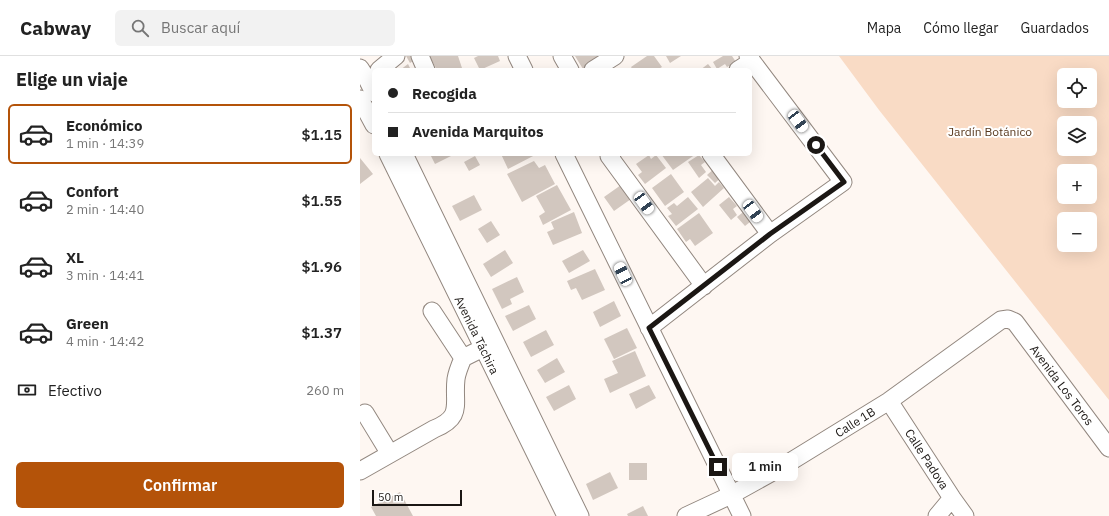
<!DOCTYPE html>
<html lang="es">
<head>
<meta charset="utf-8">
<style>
	:root { --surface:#fff; --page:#f2f2f2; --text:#222; --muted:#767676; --line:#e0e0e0; --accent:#b45309 }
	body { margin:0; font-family:"IBM Plex Sans",sans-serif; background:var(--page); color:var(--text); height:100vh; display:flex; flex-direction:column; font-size:15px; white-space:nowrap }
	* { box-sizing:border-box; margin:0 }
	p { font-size:13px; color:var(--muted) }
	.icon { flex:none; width:22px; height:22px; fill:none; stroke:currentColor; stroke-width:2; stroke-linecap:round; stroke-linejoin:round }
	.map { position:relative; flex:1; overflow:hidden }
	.details { display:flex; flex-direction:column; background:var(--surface); width:360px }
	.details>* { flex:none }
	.banner { position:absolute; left:12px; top:12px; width:380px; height:88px; border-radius:6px; box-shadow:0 4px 16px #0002; display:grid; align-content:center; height:88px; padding:0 16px; background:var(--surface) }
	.fabs { position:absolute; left:697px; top:12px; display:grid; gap:8px }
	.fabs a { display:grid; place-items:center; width:40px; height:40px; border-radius:6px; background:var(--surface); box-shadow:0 4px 16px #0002; font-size:20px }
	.scale { position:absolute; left:12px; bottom:10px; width:90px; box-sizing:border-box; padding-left:4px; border:2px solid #1b1714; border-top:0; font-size:11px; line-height:14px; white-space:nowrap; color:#1b1714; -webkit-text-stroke:3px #fff; paint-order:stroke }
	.end { position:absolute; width:18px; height:18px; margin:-9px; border:5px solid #1b1714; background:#fff; box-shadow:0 0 0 2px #fff }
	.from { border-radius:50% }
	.bubble { position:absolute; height:28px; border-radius:6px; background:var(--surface); box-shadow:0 4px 16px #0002; font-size:13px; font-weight:600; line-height:28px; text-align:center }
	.car { position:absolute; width:12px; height:24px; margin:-12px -6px; border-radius:5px; box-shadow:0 0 3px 1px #0007; background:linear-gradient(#fff 24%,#345 0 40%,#fff 0 76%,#345 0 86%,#fff 0) }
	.banner b { display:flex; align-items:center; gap:14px; height:38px; font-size:15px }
	.banner b+b { border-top:1px solid var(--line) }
	.banner i { width:10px; height:10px; background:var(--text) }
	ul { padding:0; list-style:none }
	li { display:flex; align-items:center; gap:12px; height:60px; margin:0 8px 6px; padding:0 8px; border:2px solid transparent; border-radius:6px }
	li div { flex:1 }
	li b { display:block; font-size:15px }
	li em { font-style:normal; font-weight:600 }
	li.on { border-color:var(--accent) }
	li>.icon { width:36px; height:36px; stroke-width:1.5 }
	h2 { padding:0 16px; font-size:18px; line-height:48px }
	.pay { display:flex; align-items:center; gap:10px; height:44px; padding:0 16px; font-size:15px }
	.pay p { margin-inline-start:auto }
	.button { display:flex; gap:8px; margin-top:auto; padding:8px 16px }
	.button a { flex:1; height:46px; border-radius:6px; background:var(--accent); color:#fff; font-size:16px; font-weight:600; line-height:46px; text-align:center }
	header { display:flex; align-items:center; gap:24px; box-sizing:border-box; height:56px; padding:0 20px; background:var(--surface); border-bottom:1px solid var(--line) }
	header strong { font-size:19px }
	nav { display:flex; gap:22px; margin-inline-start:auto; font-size:14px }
	.search { width:280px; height:36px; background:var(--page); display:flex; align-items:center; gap:10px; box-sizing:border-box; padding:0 14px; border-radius:6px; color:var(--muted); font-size:15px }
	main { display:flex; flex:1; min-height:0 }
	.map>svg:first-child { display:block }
	.green { fill:#f9dbc5; fill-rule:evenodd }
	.building { fill:#d2c7bf }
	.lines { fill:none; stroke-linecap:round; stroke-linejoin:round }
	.minor-casing { stroke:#92877f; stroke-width:19 }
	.minor { stroke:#fff; stroke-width:17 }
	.route { stroke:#1b1714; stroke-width:5 }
	.labels { text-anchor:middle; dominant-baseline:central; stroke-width:4; stroke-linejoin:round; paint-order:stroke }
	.park-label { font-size:12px; fill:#58381d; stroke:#fff }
	.street-label { font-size:12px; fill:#1b1714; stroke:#fff }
</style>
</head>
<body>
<header>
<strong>Cabway</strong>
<div class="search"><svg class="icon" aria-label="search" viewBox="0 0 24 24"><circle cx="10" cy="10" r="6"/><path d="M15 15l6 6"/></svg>Buscar aquí</div>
<nav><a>Mapa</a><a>Cómo llegar</a><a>Guardados</a></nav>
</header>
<main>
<section class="details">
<h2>Elige un viaje</h2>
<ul>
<li class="on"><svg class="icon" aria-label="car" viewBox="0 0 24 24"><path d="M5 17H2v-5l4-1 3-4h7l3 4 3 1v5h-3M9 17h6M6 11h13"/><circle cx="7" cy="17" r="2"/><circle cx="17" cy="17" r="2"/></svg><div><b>Económico</b><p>1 min · 14:39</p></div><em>$1.15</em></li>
<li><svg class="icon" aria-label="car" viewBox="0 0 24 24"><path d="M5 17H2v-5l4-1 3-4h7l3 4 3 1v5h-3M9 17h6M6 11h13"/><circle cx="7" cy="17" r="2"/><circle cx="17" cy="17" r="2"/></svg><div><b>Confort</b><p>2 min · 14:40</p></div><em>$1.55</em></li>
<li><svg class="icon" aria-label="car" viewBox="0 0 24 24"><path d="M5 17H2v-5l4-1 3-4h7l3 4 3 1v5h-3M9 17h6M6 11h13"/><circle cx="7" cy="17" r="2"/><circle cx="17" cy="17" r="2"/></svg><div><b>XL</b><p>3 min · 14:41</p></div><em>$1.96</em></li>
<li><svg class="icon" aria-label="car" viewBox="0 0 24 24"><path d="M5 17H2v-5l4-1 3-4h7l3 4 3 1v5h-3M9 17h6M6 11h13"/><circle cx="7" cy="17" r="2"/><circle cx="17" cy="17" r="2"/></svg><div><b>Green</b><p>4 min · 14:42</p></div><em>$1.37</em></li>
</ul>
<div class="pay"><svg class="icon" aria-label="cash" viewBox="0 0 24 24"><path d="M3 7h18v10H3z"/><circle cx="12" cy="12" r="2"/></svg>Efectivo<p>260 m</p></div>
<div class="button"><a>Confirmar</a></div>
</section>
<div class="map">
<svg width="749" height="460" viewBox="0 0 749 460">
	<rect width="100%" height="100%" fill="#fef7f2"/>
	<!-- green -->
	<path class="green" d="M479,0H749V344L519,54ZM704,19H730V45H704ZM704,67H730V93H704ZM704,115H730V141H704ZM704,163H730V189H704Z"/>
	<!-- building -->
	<path class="building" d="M46,0H57L58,2L50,7Z
		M69,0H98L102,12L95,14H77Z
		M118,0H138L140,5L120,14L114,2Z
		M215,0H245L223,13Z
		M287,0H294L302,11L297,14H273L271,11Z
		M306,0H321L310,7Z
		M363,0H372L376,6L367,11L365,8L357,13L353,6Z
		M48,8L51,14H40Z
		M348,8L353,14H340Z
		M70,98H95L75,108Z
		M141,98H177L148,113Z
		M301,98H336L313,114Z
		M289,99L291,103L296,99L306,112L285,128L278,119L282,116L276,108Z
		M339,99L345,106L341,109L346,116L339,122L328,106Z
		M115,100L120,109L109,115L104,106Z
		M0,102L13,118L0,128Z
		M174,105L179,112L185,109L195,128L162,146L147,118Z
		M356,111L363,120L355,127L347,119Z
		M311,118L324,136L305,150L292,132Z
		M348,122L355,130L359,126L364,132L343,151L331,136Z
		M197,129L211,154L183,169L179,160L185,156L176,140Z
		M261,129L271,143L254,155L244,141Z
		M114,139L122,154L100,165L92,150Z
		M328,141L338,153L316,170L308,160L312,158L307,152L314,147L317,150Z
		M369,141L377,150L373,153L377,159L371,164L359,149Z
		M387,153L395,162L385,170L377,161Z
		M214,156L222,177L193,189L187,176L194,173L191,166Z
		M339,157L353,177L335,190L330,183L326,186L317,173Z
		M131,165L140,179L127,187L118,173Z
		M145,194L153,207L131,221L123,208Z
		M223,194L230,205L209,217L202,205Z
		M235,213L245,234L222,244L216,232L211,234L207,225Z
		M157,221L164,236L150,243L152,248L142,253L132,233Z
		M254,245L261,260L240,271L233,256Z
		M169,249L176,263L153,275L145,260Z
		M267,272L277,292L254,303L244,283Z
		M186,274L194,289L171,301L163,286Z
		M275,295L286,320L250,337L244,323L258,317L252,305Z
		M197,302L205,316L185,327L177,314Z
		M209,329L216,343L194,355L186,341Z
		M289,329L296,342L276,353L269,338Z
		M269,407H287V424H269Z
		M250,416L258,432L233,444L226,428Z
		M40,436L53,460H16L11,451Z
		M283,450L288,460H268L267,458Z"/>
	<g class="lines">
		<!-- minor casing -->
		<g class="minor-casing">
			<path id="minor" d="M60,0L66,14
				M157,0L164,14
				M202,0L210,14
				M0,12L7,23L14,37
				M19,14L36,0
				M233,14L255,0
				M378,14L392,5
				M0,43L14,69
				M28,98L206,460
				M44,98L220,460
				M204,98L382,460
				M252,98L249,100L344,230
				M351,98L410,178
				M72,255L103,302
				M289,272L410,178L483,126L388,0
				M529,345L592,442L605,460
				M5,357L30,398
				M0,415L74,373C104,361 93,348 96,323C97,316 100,309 103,302L123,292
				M326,460L371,439L425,409L529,345L641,264L648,263L655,266L749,392
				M577,460L592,442"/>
		</g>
		<!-- minor -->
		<use href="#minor" class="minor"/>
	</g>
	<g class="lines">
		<!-- route -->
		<path class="route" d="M358,411L289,272L410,178L484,126L456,89"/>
	</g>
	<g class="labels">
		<!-- park labels -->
		<g class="park-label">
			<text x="630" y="75">Jardín Botánico</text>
		</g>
		<!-- street labels -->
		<g class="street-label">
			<text transform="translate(117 279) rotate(64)">Avenida Táchira</text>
			<text transform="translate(702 329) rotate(53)">Avenida Los Toros</text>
			<text transform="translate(495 366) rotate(-32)">Calle 1B</text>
			<text transform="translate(567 403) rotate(57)">Calle Padova</text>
		</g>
	</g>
</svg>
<div class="fabs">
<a><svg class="icon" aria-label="locate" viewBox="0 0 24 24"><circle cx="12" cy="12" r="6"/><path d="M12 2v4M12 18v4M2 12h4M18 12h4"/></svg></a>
<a><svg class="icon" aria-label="layers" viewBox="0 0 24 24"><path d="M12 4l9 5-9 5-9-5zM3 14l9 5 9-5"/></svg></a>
<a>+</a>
<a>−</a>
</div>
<div class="scale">50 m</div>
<i class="end from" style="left:456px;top:89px"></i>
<i class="end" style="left:358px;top:411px"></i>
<div class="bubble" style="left:372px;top:397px;width:66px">1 min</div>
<i class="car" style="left:438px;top:65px;rotate:143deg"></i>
<i class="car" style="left:284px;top:147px;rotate:144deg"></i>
<i class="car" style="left:393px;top:155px;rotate:143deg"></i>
<i class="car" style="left:263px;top:218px;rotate:334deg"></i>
<div class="banner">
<b><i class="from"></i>Recogida</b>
<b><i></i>Avenida Marquitos</b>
</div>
</div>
</main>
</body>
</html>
